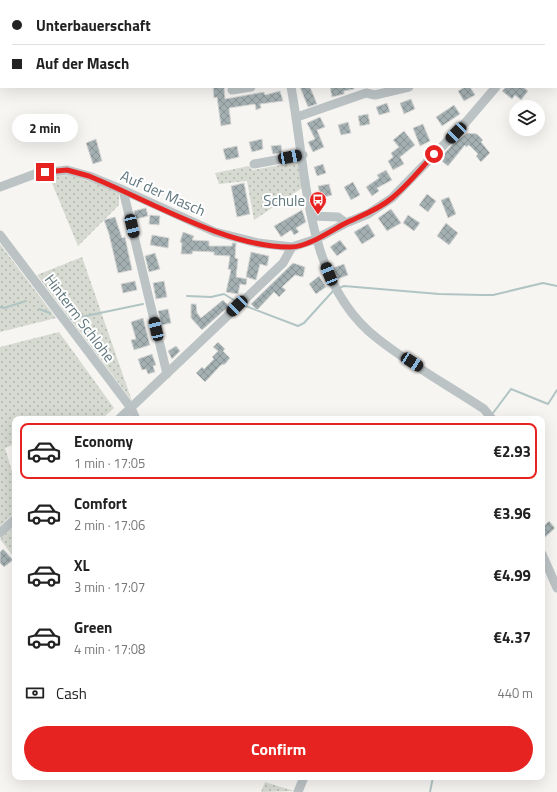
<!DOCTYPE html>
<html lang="en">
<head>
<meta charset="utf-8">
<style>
	:root { --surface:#fff; --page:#f2f2f2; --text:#222; --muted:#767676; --line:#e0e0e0; --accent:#e62321 }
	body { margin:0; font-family:"Titillium Web",sans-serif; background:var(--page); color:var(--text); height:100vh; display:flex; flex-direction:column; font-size:15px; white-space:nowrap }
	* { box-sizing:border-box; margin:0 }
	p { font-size:13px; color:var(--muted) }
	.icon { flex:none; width:22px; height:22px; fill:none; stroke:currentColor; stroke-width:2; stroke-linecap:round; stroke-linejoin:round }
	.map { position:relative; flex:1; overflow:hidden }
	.drawer { position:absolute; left:12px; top:416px; width:533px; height:364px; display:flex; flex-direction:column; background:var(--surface); border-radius:8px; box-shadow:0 4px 16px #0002 }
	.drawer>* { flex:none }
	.hud { position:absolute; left:0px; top:0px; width:557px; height:88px; box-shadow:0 4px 16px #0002; display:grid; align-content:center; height:88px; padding:0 12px; background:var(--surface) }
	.controls { position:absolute; left:509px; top:100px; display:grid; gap:8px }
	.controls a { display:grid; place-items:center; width:36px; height:36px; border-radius:50%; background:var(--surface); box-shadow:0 4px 16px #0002; font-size:20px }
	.end { position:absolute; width:18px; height:18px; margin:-9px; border:5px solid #e62321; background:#fff; box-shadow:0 0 0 2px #fff }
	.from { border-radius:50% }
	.bubble { position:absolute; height:28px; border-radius:14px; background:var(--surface); box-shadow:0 4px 16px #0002; font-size:13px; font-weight:700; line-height:28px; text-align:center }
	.car { position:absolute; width:12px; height:24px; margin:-12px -6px; border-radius:5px; box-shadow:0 0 3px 1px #0007; background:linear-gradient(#222 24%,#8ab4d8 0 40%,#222 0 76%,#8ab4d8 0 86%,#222 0) }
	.hud b { display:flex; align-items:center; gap:14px; height:38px; font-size:15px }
	.hud b+b { border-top:1px solid var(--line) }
	.hud i { width:10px; height:10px; background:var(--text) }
	ul { padding:7px 0 0; list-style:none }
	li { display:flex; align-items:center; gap:12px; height:56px; margin:0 8px 6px; padding:0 4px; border:2px solid transparent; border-radius:8px }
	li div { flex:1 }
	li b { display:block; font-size:15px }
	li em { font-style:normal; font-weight:700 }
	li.selected { border-color:var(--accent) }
	li>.icon { width:36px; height:36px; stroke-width:1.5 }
	.pay { display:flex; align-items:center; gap:10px; height:44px; padding:0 12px; font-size:15px }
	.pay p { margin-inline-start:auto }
	.button { display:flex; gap:8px; margin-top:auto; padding:8px 12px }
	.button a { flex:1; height:46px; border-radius:24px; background:var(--accent); color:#fff; font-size:16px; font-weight:700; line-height:46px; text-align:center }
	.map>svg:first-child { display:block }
	.grass { fill:url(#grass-dots) }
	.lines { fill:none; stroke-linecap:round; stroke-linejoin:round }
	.stream { stroke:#b1c4c4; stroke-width:2 }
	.building { fill:url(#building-cross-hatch); stroke:#d7d6d4 }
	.minor { stroke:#bcc3c5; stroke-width:9 }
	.route { stroke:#e62321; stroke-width:5 }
	.labels { text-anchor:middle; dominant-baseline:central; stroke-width:4; stroke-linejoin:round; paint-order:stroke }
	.street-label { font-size:15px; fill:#60777d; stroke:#fff }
	.poi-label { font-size:15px; fill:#60777d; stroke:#fff; text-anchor:end }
</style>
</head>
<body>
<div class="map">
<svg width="557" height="792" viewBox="0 0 557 792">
	<defs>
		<pattern id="grass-dots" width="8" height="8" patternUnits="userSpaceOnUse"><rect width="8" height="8" fill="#d6dad1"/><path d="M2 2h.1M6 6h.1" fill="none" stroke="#b1b6af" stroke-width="1.8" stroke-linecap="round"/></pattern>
		<pattern id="building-cross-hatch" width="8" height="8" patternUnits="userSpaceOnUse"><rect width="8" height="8" fill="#a3afb1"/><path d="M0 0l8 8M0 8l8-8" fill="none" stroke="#889395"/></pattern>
	</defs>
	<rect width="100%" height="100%" fill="#f6f5f2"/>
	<!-- grass -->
	<path class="grass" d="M266,0H521L520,1Z
		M302,161L305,186L254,220L247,181L219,184L215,173L249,166L253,170Z
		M70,175L119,191V205L78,246L49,176Z
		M0,244L56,318L0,332Z
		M82,257L132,401L37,275Z
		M59,332L114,408L102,419H15V444L5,448L15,481V512L0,526V347Z
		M15,526V559L0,539Z
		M265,782L294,791L261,792Z"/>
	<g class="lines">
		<!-- stream -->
		<path class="stream" d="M339,288L344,286L439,294L481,295H493L543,283L557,286
			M187,296L211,297L224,294L237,302
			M243,305L298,326L304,323L333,291
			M0,307L4,308L26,301
			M39,309L50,313
			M71,319L143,304
			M493,413L511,389L548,404L557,390
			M430,792L433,777"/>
	</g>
	<!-- building -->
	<path class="building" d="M213,87H224L225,99L264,92L265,95L280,91L283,101L260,104L261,108L256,110L255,104L229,108L231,124L221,126L217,97L214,98Z
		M300,87H310L317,104L308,107Z
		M330,87H354V89L344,91V94L332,97Z
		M465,87H470L475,95L464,101L458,91Z
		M506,87H523L528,91L521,100L515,95L512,99L502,91Z
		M411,99L415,109L404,114L400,103Z
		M387,103L390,112L379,115L376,107Z
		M454,105L460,114L442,126L436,117Z
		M368,114L370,124L360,126L358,116Z
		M320,117L325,127L317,130L324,147L313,152L308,142L315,139L307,123Z
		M348,122L351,133L341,135L338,125Z
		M423,124L430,141L420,146L413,128Z
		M404,131L415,145L400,157L404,164L393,170L388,161L393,157L391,153L399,147L393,140Z
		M467,133L477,134L483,140L481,142L490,153L481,162L476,156L478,154L469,145L466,147L465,145L448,166L439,159L453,144Z
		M96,139L102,161L93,164L86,143Z
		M262,139L263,149L252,152L249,142Z
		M281,145L282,153L273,154L271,146Z
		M237,146L239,157L226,160L223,149Z
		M323,164L326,173L317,176L314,167Z
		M386,170L392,180L377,188L379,191L372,196L366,187L379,178L377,175Z
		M353,182L360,195L351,200L344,187Z
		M244,183L250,214L237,217L231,186Z
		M329,184L332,195L321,198L318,186Z
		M427,194L436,201L428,212L419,205Z
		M449,197L456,214L448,218L441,200Z
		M146,208L148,216L136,219L134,211Z
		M391,209L401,223L387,231L378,218Z
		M302,210L306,222L296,228L299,232L294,235L291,230L281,237L274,226Z
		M150,215L160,216L159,225L149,224Z
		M408,215L420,223L414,231L403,223Z
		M115,217L122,238L125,237L132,270L118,273L109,234L104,220Z
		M446,223L458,233L449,245L437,236Z
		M368,224L375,236L362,244L354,232Z
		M183,232L194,236L192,240L209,241V246H232V243H236L235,258L238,259L236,277L247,279L246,285L240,284L238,294L226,292L231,270L228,269L230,256L214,255V252L193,251L192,254H181L182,243L180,242Z
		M152,235L169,238L168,248L150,245Z
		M340,240L347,249L337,256L330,247Z
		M251,252L269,256L267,266L260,264L256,280L246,277Z
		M155,253L160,269L149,272L145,256Z
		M293,263L305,267L303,277L295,275L282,287L286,290L279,297L274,292L257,310L251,304Z
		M344,264L348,275L338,279L333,268Z
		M319,276L326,287L316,294L309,284Z
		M135,281L137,290L123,293L121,284Z
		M164,281L167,297L156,299L153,283Z
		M223,300L229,306L202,330L191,318V304H196L197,313L201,318Z
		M168,309L171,323L162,325L158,311Z
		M143,318L150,345L134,350L131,340L136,339L131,322Z
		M218,342L225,349L223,351L230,358L225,364L221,365L205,382L196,373L202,367L204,369L214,359L212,357L218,351L213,347Z
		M176,346L180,351L172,359L168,351Z
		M152,354L156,365L153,366L155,372L148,374L146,369L142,370L138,359Z
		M549,521L555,528L542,540V528Z
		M3,549L13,560L4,567L0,563V552Z"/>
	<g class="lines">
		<!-- minor -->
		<path class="minor" d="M257,0L258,1
			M556,33L557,32
			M291,87C307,170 304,283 378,339C411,365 449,386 484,409L492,419
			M232,90L251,87
			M297,117L366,93L375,95L409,87
			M254,164L303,155
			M0,187L35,174L67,170L89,176L123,190L215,232L258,243L292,247L316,239L346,223L368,214L392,198L466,122L496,87
			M123,190L167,374
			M312,216L338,217L346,223
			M0,235L131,408L136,419
			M119,419L283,263L292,247
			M0,533L15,519
			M542,554L557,588
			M298,792L304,777"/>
	</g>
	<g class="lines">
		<!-- route -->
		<path class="route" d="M45,172L67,170L89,176C148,200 228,248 291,247C308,247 330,231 344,224C360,216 378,210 392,198C407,186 421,169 434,154"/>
	</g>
	<!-- icons -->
	<defs>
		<g id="bus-pin" transform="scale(0.9)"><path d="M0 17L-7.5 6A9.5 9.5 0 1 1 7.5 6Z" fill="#e62321" stroke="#fff"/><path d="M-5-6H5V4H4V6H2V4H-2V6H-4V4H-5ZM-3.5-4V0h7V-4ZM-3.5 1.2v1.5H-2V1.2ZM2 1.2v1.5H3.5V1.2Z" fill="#fff"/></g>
	</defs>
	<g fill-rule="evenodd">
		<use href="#bus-pin" x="318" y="200"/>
	</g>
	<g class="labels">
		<!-- street labels -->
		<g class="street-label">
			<text transform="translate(163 193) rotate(24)">Auf der Masch</text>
			<text transform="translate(80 318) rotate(53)">Hinterm Schlohe</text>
		</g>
		<!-- poi labels -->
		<g class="poi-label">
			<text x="305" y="200">Schule</text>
		</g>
	</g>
</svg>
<div class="controls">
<a><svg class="icon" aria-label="layers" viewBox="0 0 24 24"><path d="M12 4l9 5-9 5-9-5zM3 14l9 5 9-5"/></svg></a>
</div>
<i class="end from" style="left:434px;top:154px"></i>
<i class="end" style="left:45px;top:172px"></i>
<div class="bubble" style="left:12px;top:114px;width:66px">2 min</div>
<i class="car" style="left:456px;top:133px;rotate:224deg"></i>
<i class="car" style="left:290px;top:157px;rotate:79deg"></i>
<i class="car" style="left:132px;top:226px;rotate:167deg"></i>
<i class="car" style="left:329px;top:274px;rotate:338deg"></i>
<i class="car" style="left:237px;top:306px;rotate:226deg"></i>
<i class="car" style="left:156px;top:329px;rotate:347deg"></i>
<i class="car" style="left:412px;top:362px;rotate:123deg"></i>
<div class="hud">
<b><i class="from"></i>Unterbauerschaft</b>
<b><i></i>Auf der Masch</b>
</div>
<section class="drawer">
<ul>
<li class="selected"><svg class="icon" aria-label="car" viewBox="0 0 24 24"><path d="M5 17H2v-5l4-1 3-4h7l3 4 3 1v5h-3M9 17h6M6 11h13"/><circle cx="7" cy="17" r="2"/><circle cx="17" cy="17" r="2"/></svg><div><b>Economy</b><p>1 min · 17:05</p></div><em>€2.93</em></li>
<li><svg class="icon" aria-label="car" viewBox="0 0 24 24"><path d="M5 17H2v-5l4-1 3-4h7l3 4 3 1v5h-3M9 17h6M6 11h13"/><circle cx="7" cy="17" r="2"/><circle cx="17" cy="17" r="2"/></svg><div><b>Comfort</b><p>2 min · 17:06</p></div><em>€3.96</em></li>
<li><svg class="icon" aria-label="car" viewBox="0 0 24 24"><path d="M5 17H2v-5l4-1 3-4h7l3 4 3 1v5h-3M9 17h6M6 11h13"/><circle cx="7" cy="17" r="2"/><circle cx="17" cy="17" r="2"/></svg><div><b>XL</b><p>3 min · 17:07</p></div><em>€4.99</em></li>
<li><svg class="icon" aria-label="car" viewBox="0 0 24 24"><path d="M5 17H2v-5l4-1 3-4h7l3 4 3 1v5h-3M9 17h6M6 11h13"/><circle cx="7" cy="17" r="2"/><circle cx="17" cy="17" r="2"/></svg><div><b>Green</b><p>4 min · 17:08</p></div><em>€4.37</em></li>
</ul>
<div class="pay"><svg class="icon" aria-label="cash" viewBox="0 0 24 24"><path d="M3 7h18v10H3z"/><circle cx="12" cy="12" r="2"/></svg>Cash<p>440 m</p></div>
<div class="button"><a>Confirm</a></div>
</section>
</div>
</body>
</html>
